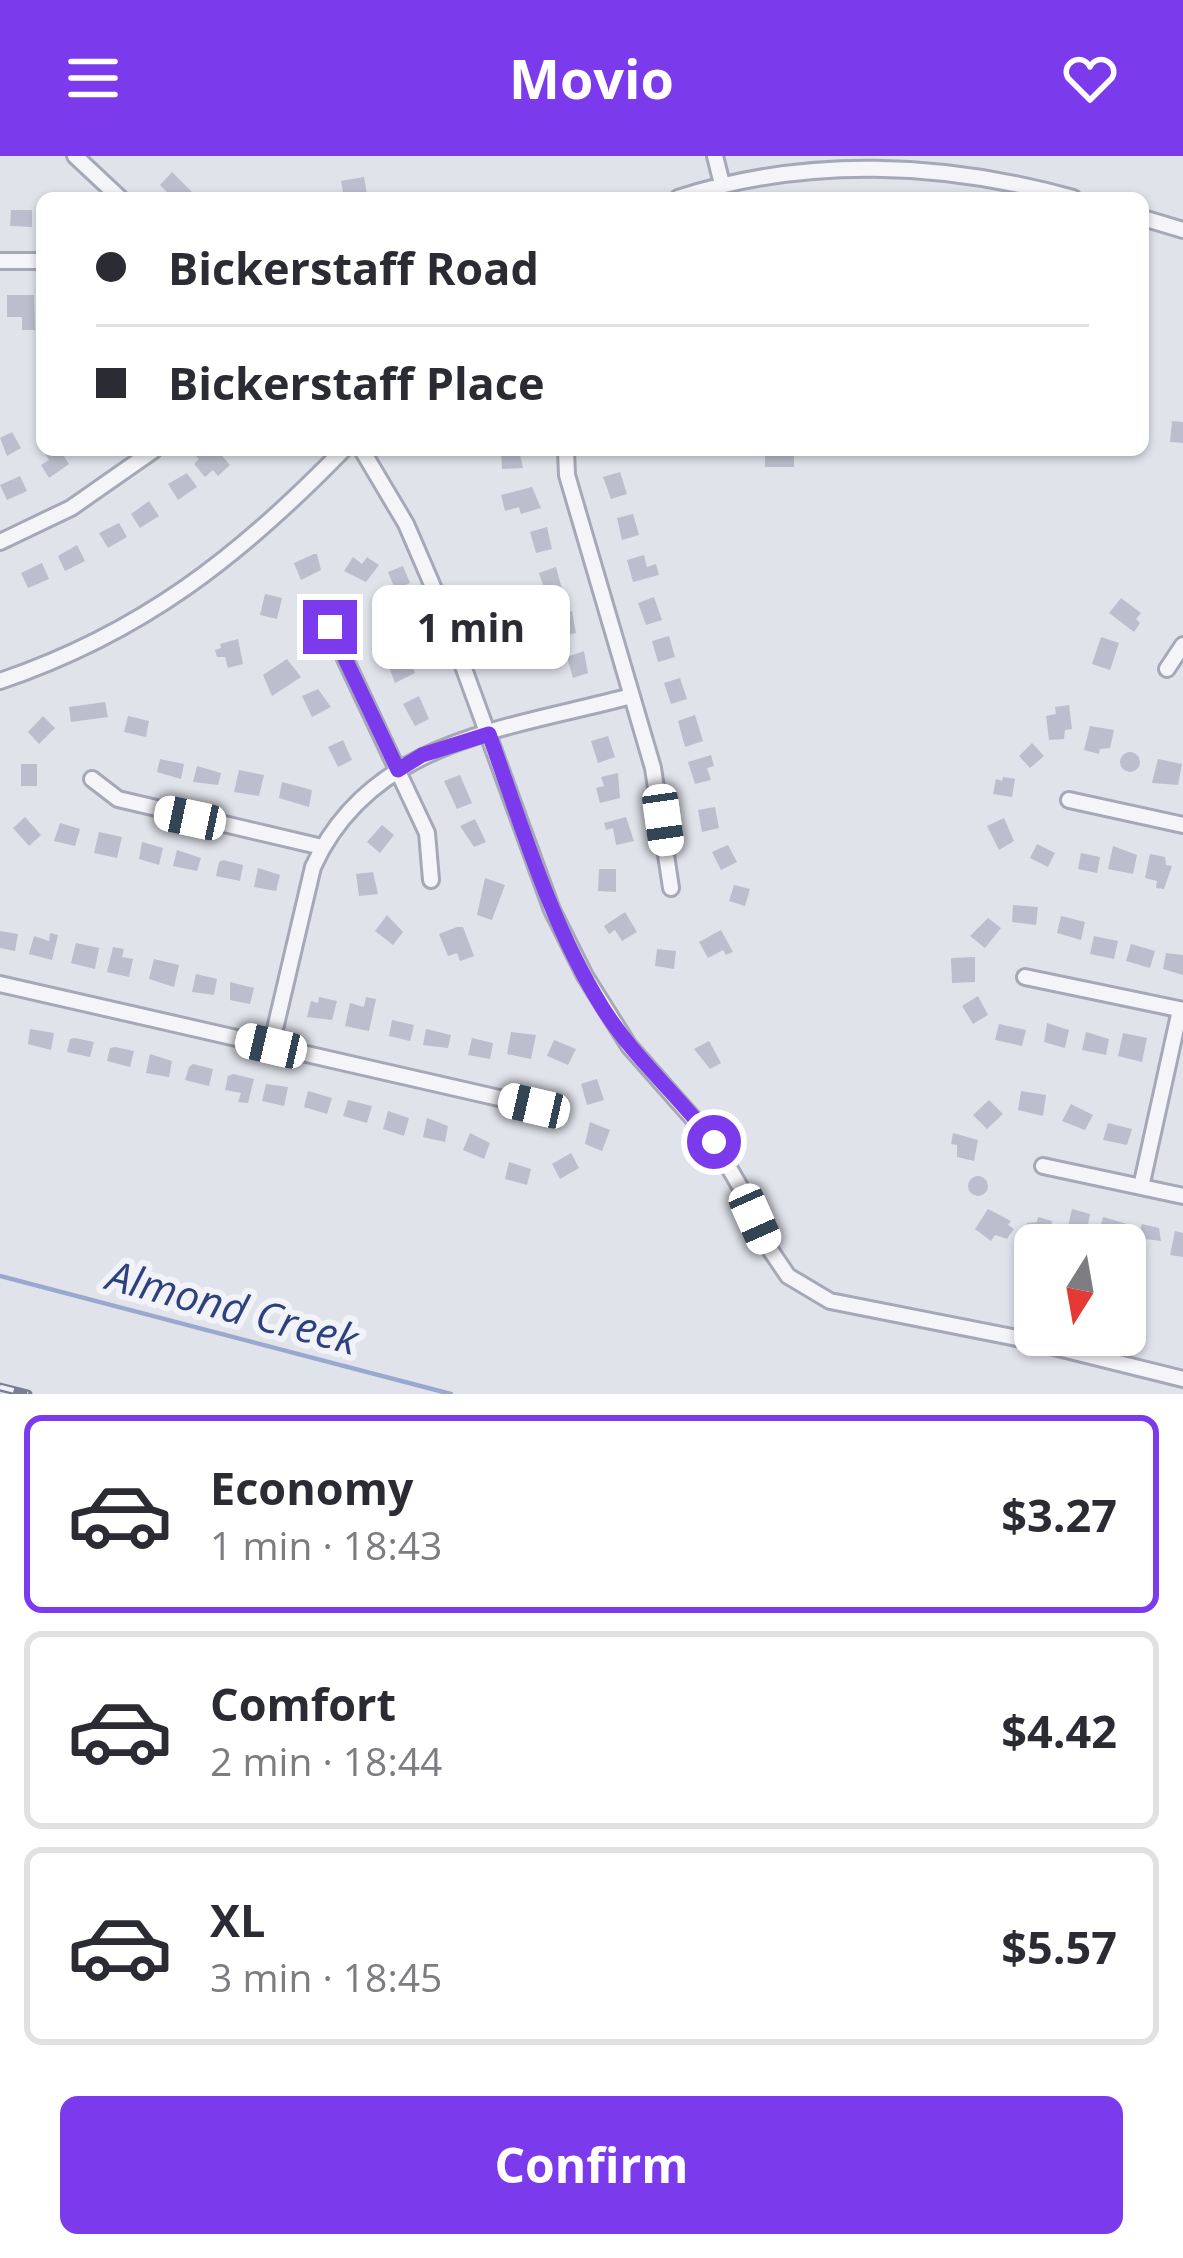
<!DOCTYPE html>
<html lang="en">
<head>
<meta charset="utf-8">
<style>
	:root { --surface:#fff; --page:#f7f7f7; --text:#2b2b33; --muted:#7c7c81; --line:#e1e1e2; --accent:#7c3aed }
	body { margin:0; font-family:"Open Sans",sans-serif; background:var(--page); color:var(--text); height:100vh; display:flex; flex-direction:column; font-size:45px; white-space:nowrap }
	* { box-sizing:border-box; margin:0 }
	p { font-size:39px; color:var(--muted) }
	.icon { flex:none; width:66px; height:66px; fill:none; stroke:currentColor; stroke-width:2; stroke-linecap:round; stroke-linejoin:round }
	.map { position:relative; height:1238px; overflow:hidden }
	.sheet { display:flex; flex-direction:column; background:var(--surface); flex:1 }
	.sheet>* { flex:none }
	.top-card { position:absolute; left:36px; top:36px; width:1113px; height:264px; border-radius:18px; box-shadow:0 3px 9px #0004; display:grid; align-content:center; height:264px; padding:0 60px; background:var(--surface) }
	.needle { width:78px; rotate:191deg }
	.controls { position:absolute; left:1014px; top:1068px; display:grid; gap:24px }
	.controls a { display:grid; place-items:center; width:132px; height:132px; border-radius:18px; background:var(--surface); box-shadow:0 3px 9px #0004; font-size:60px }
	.end { position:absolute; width:54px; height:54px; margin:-27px; border:15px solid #7c3aed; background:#fff; box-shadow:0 0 0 6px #fff }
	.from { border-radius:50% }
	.bubble { position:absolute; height:84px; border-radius:18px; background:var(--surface); box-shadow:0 3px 9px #0004; font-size:39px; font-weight:700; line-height:84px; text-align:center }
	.car { position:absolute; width:36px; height:72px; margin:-36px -18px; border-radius:15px; box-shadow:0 0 9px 3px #0007; background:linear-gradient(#fff 24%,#345 0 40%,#fff 0 76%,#345 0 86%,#fff 0) }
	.top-card b { display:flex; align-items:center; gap:42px; height:114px; font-size:45px }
	.top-card b+b { border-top:3px solid var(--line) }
	.top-card i { width:30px; height:30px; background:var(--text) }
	ul { padding:21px 0 0; list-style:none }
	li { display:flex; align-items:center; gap:36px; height:198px; margin:0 24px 18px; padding:0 36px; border:6px solid var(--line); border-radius:18px }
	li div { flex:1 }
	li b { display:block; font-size:45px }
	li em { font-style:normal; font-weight:700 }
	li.selected { border-color:var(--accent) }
	li>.icon { width:108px; height:108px; stroke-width:1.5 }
	.primary-button { display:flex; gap:24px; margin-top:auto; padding:24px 60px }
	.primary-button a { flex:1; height:138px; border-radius:18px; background:var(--accent); color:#fff; font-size:48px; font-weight:700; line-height:138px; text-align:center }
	header { display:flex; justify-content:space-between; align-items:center; height:156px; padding:0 60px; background:var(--accent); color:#fff; font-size:54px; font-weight:700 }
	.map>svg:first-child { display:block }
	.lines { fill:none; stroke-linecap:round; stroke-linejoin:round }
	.stream { stroke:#99a8cf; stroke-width:4.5 }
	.building { fill:#bbbecc }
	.minor-casing { stroke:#a5a8b6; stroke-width:20 }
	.minor { stroke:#f5f5f9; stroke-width:14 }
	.rail-casing { stroke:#797e97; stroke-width:9 }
	.rail { stroke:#f1f3f8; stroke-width:4.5; stroke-dasharray:14; stroke-linecap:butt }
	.route { stroke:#7c3aed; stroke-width:15 }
	.labels { text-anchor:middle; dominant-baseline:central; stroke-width:12; stroke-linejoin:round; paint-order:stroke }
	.water-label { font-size:42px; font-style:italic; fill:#2d417e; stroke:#f1f3f8 }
</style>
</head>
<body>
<header><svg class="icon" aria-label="menu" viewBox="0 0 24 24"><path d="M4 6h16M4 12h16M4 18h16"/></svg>Movio<svg class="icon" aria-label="heart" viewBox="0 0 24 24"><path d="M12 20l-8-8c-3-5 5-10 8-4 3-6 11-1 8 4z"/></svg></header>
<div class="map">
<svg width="1183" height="1238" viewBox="0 0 1183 1238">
	<rect width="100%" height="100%" fill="#e1e3eb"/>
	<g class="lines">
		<!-- stream -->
		<path class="stream" d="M0,1120L451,1238"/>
	</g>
	<!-- building -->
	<path class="building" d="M172,16L195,39L192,42H173L160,29Z
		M364,21L367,38L344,42L341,25Z
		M11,54H32V71L10,70Z
		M7,139H34L35,174H22V161H7Z
		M1172,265L1183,266V287L1170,286Z
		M12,276L21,292L7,300L0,282Z
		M50,294H60L69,308L49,322L41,309L49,304L45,297Z
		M209,294H217L230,309L218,320L213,314L205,321L194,308L199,303L196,300Z
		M501,294H519L523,312L502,313Z
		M750,294H794V311H765V300H750Z
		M620,316L627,338L611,343L603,321Z
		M187,317L197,331L178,344L168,328Z
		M20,320L27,335L7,344L0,329Z
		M532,331L541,352L521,358L519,351L505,355L501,339Z
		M149,345L159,360L140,372L131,358Z
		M633,358L639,379L622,384L617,362Z
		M119,367L127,381L108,392L99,377Z
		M547,371L552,393L536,397L530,376Z
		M77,389L85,405L65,415L58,400Z
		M314,398H317L321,414L301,424L294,407Z
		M644,399L647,411L656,408L659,419L633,426L627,404Z
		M353,401L362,408L367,401L379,409L366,426L344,415Z
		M42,407L49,423L28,432L21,417Z
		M403,410L410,427L395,433L388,416Z
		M556,411L562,433L546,438L539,417Z
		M265,438L282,442L277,463L260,459Z
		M654,441L662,464L646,469L638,447Z
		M1121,442L1141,457L1136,463L1140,467L1134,476L1109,457Z
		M398,455L410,474L394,483L382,463Z
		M572,455L576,477L560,481L552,461Z
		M669,480L675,501L658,506L652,485Z
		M1101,481L1119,487L1110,514L1092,508Z
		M238,483L243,508L228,512L225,501H217L215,494L221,492L220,488Z
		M405,494L415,517L395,527L386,503Z
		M584,495L588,517L573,522L567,501Z
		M287,503L301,521L272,540L263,519Z
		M680,522L687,543L671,548L664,527Z
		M318,533L331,551L312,561L302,540Z
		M419,540L429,563L415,570L403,548Z
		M105,546L108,561L71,566L69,551Z
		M1069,549L1072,573L1065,574L1064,583L1049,584L1046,560L1056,558L1055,551Z
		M695,559L703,585L685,591L678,565Z
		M43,560L55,572L39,588L28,576Z
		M128,560L149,565L146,581L124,576Z
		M1090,570L1114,574L1110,592L1100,593L1099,598L1084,594Z
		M608,580L615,601L598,607L591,585Z
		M343,584L352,604L338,611L328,591Z
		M1032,587L1044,600L1030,612L1019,600Z
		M1120 606a10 10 0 1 1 20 0a10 10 0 1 1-20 0Z
		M711,599L714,610L707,612L711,624L695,628L688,606Z
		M160,603L184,608L181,623L157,616Z
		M1158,603L1182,608L1178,629L1152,627Z
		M21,608H37V630H21Z
		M197,610L221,617L218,629L193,626Z
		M239,614L264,619L259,640L234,636Z
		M618,617L620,642L600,647L596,632L604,630L601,621Z
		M460,619L472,647L457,653L444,625Z
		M1003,621L1015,623L1012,641L993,638L996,623L1002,625Z
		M282,626L312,634L309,651L279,642Z
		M715,651L719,672L702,676L698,654Z
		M25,661L41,679L29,690L13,672Z
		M626,661L634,685L616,689L613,672L606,674L604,667Z
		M1004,662L1014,685L999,694L987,670Z
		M475,663L486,686L474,691L460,670Z
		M60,667L80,673L75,690L54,685Z
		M382,669L394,679L380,697L367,686Z
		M99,676L122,681L117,702L94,697Z
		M142,686L163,692L159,709L139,703Z
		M1037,688L1055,697L1048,711L1030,702Z
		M728,689L737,706L721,714L712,696Z
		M1113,690L1137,699L1133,718L1108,713Z
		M177,694L201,702L197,715L173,710Z
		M1081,697L1100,701L1097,717L1078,713Z
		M1150,698L1165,701L1166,709L1172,710L1164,733L1156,732L1157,725L1145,722Z
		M223,704L243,709L240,725L216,720L219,706Z
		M258,712L280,719L276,735L254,731Z
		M599,713H616V736L598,735Z
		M373,716L378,738L359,740L356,718Z
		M485,722L505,729L492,764L477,759Z
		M734,729L750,733L745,750L729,745Z
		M1013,749L1038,751L1036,769L1012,766Z
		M625,756L637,776L622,785L615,774L609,778L604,770Z
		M387,759L403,776L393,789L375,775Z
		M1061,760L1085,766L1081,784L1057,777Z
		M988,762L1001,772L985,792L970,780Z
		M457,771H463L474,800L460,805L457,797L448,800L439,778Z
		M721,774L733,796L726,799L723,794L708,802L699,786Z
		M0,775L18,778L15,795L0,792Z
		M50,777L58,779L52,804L29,798L34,780L49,785Z
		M1094,780L1118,785L1114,803L1090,798Z
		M76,787L99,792L95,813L71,807Z
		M1131,788L1155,795L1150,812L1126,805Z
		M113,791L124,793L122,801L133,803L129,821L107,816Z
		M657,793L676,795L674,813L655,810Z
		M1166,797L1183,799V819L1163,813Z
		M975,801V826L952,827L951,802Z
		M154,803L179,809L174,831L149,823Z
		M196,818L217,823L214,839L192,836Z
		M230,826L254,832L250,848L230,844Z
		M978,840L988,859L973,868L962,850Z
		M319,841L337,845L332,864L307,861L311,845L318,847Z
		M366,841L376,843L369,875L345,870L350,847L364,851Z
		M392,864L414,869L410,885L389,880Z
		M1047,867L1069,874L1065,892L1044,886Z
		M999,868L1026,874L1022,890L995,884Z
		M30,873L54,877L51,894L28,888Z
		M426,873L451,879L448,892L423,889Z
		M511,876L536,879L531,903L507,898Z
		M1086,876L1109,883L1106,899L1082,894Z
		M1123,877L1147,882L1142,906L1118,900Z
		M75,882L94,886L90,901L67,896L70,883Z
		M472,882L493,887L490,903L468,899Z
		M554,884L576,893L568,909L547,900Z
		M709,885L721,907L710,913L694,893Z
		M115,891L134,895L130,911L107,905L110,892Z
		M150,898L172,905L169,921L146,917Z
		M193,908L213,913L209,930L185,924L189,911Z
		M233,918L254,923L248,947L238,946L241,937L225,934L228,920Z
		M597,923L604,944L587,949L581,928Z
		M266,928L288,931L284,950L262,945Z
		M308,935L332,942L327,958L304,951Z
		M1021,935L1046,939L1043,960L1018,954Z
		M348,944L372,950L367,967L343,960Z
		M989,944L1003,958L987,973L973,959Z
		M1071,948L1093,959L1085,974L1062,965Z
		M388,955L409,962L404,980L383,973Z
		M427,962L448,970L445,986L423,981Z
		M590,966L610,974L602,995L585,988Z
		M1108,967L1132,973L1127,989L1103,984Z
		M470,977L490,987L484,1003L463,994Z
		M953,977L978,984L974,1005L957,1001V989L951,988Z
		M571,997L579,1012L560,1023L552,1008Z
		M509,1006L531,1013L527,1029L505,1023Z
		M968 1030a10 10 0 1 1 20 0a10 10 0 1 1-20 0Z
		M988,1053L1011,1065L1008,1069L1014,1073L1007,1083L995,1079L991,1085L975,1073Z
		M1072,1053L1090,1058L1087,1074L1068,1070Z
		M1038,1061L1052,1065L1048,1089L1023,1084L1027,1067L1037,1066Z
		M1103,1061L1127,1068L1124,1082L1099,1077Z
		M1142,1068L1159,1072L1161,1085L1138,1082Z
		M1175,1075L1183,1077V1101L1170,1099Z"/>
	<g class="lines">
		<!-- minor casing -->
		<g class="minor-casing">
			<path id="minor" d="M75,0L120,42
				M715,0L722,28
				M678,42C806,0 944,6 1073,42
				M1143,62L1183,74
				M0,105H42
				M362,294L406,368L440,447L552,754L585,820L629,890L714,986L742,1034L769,1092L788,1120L830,1145L1022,1183L1183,1223
				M566,294L567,319L653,612L671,732
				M0,386L71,352L154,294
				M330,471L427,677L431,724
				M1167,513L1183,489
				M0,525C142,477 240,400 343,294
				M92,623L118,643L322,691
				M1069,644L1183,669
				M1025,821L1183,854
				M0,828L534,950
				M271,890L313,711C371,583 509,573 631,540
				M1043,1010L1183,1040
				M1141,1031L1180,854"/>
		</g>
		<!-- minor -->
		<use href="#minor" class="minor"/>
		<!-- rail casing -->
		<g class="rail-casing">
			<path id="rail" d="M0,1231L28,1238"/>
		</g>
		<!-- rail -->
		<use href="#rail" class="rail"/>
	</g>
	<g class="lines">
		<!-- route -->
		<path class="route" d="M330,471L398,614L422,599L489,578C522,670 550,767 602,851C633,901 678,939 714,986"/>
	</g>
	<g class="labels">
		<!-- water labels -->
		<g class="water-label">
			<text transform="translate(233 1150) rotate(15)">Almond Creek</text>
		</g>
	</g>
</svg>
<div class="controls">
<a><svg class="needle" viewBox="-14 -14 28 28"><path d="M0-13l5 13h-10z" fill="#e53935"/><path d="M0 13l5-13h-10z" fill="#7c7c81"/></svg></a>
</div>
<i class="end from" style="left:714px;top:986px"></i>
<i class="end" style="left:330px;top:471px"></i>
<div class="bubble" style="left:372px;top:429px;width:198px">1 min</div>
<i class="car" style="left:190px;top:662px;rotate:282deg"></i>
<i class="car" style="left:663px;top:664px;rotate:172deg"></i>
<i class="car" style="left:271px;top:890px;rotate:283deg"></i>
<i class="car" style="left:534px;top:950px;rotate:283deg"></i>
<i class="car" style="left:755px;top:1063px;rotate:156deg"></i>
<div class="top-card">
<b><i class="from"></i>Bickerstaff Road</b>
<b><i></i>Bickerstaff Place</b>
</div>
</div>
<section class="sheet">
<ul>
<li class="selected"><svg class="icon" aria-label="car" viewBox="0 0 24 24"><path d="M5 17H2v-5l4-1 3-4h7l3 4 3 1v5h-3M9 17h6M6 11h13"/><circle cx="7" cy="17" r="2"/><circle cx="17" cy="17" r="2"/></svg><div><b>Economy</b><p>1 min · 18:43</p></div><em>$3.27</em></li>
<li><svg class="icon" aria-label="car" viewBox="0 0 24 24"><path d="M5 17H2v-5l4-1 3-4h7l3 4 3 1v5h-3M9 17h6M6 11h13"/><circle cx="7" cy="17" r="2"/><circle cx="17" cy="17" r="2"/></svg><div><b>Comfort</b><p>2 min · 18:44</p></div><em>$4.42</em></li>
<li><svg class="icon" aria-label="car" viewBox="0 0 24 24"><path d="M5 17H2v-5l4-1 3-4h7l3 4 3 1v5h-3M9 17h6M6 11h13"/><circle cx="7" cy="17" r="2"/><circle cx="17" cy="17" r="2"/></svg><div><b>XL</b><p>3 min · 18:45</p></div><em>$5.57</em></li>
</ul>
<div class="primary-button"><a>Confirm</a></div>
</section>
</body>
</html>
